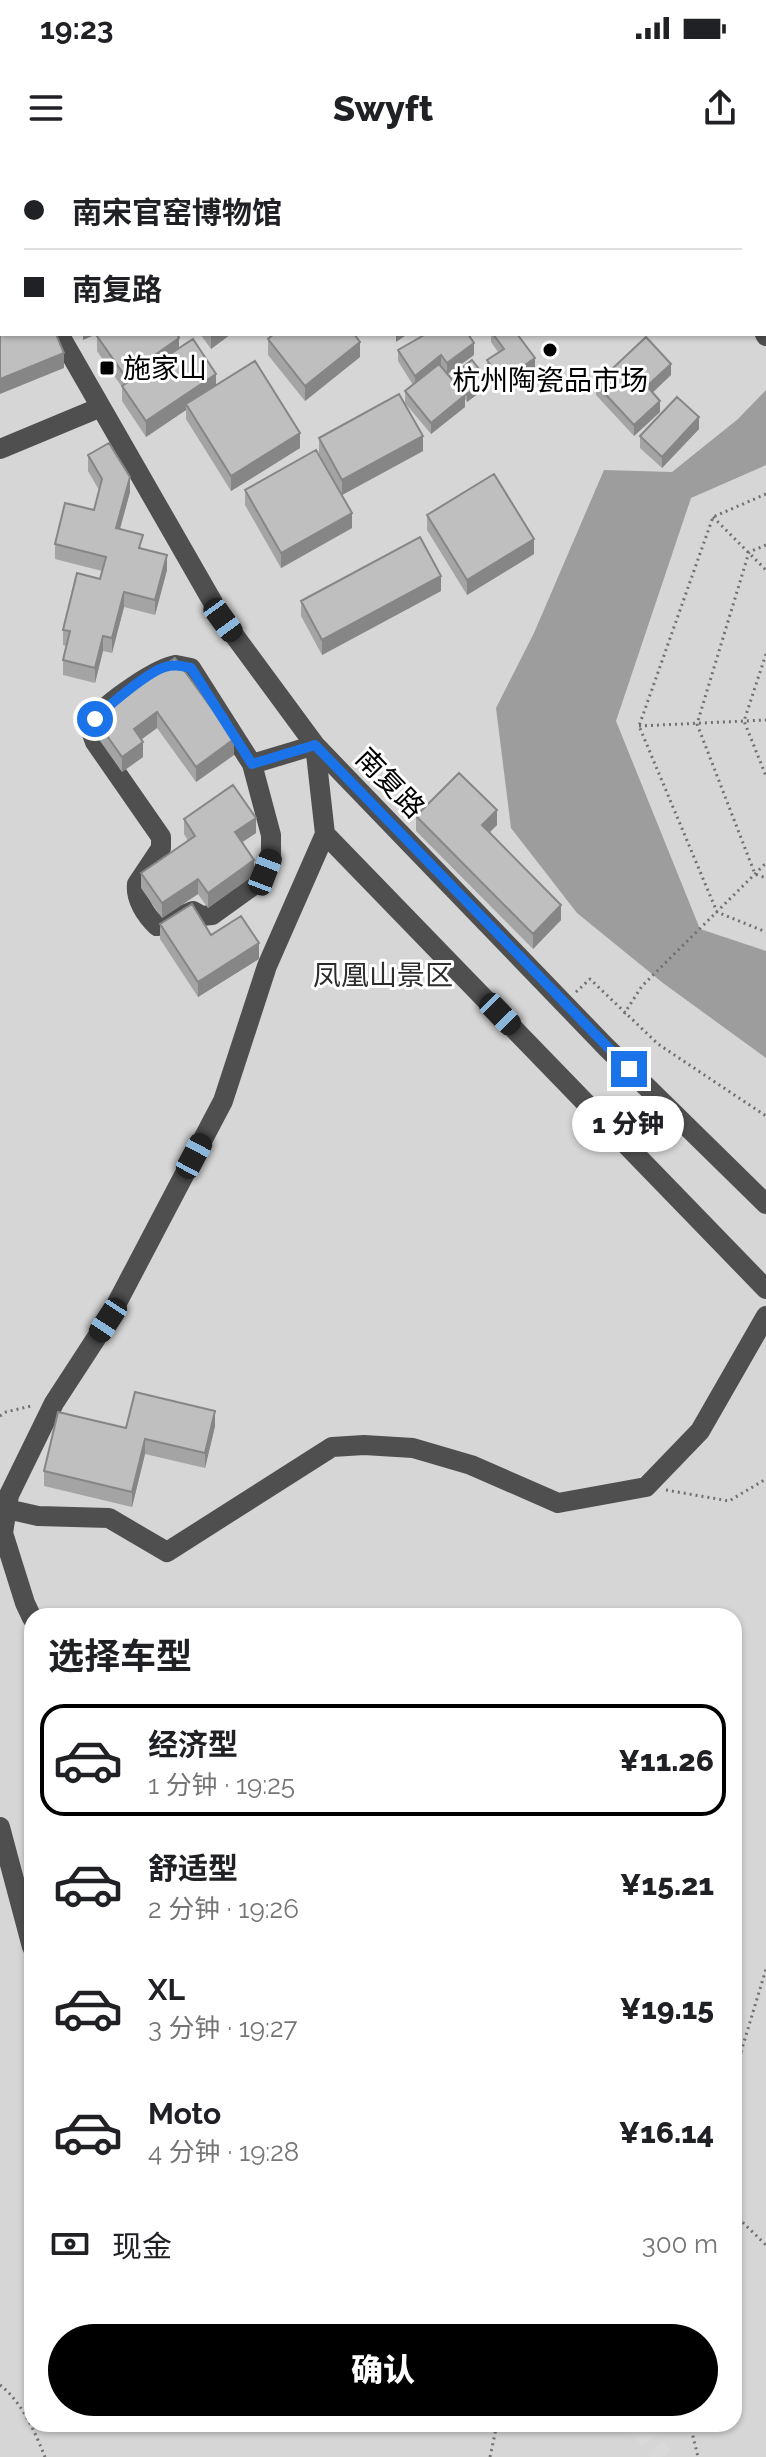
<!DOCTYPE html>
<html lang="zh">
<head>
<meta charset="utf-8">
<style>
	:root { --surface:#fff; --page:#f6f6f6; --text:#202124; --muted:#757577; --line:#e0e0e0; --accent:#000 }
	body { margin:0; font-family:Raleway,"Noto Sans SC",sans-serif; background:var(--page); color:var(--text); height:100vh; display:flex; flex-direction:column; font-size:30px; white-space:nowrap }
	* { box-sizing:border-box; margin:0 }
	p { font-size:26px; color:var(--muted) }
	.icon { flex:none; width:44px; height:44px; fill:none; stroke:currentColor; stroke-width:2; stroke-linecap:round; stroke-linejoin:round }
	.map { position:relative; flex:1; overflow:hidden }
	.side { position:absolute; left:24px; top:1448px; width:718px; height:824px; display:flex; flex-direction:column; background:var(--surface); border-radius:24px; box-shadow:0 2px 6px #0004 }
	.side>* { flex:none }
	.hud { position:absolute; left:0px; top:0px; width:766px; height:176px; box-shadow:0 2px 6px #0004; display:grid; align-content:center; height:176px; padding:0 24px; background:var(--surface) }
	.end { position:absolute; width:36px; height:36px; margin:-18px; border:10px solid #1a73e8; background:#fff; box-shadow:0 0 0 4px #fff }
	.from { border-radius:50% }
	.bubble { position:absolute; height:56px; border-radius:28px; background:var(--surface); box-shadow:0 2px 6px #0004; font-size:26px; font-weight:800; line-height:56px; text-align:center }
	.car { position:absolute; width:24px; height:48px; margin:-24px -12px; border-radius:10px; box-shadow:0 0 6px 2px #0007; background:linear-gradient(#222 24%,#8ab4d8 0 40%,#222 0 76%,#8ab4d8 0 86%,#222 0) }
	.hud b { display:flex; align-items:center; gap:28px; height:76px; font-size:30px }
	.hud b+b { border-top:2px solid var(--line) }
	.hud i { width:20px; height:20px; background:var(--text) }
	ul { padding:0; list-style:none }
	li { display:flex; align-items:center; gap:24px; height:112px; margin:0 16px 12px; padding:0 8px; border:4px solid transparent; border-radius:24px }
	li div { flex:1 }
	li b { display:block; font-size:30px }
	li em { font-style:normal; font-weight:800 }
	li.active { border-color:var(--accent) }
	li>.icon { width:72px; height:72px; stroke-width:1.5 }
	h2 { padding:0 24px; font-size:36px; line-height:96px }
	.pay { display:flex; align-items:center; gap:20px; height:88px; padding:0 24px; font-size:30px }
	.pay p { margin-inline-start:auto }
	.button { display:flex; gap:16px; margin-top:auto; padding:16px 24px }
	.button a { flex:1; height:92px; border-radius:48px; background:var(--accent); color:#fff; font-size:32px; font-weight:800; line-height:92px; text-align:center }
	.status { display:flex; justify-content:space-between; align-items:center; height:56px; padding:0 40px; background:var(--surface); direction:ltr }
	.status svg { height:22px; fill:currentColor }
	header { display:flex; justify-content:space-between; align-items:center; height:104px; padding:0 24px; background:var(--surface); font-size:36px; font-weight:800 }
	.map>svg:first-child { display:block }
	.green { fill:#d6d6d6; fill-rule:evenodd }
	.water { fill:#9d9d9d }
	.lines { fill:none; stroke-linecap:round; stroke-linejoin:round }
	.minor-tunnel { stroke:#d9d9d9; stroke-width:20; stroke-dasharray:20 10; stroke-linecap:butt }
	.major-casing { stroke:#dbdbdb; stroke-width:24 }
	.path { stroke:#717171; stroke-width:3; stroke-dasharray:2 4; stroke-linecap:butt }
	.minor { stroke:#4f4f4f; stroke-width:20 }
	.major { stroke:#000; stroke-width:20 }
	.wall { fill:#a4a4a4 }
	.shaded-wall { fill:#868686 }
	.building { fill:#bfbfbf; stroke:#868686; stroke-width:2 }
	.route { stroke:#1a73e8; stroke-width:10 }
	.poi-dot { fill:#000; stroke:#fff; stroke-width:3 }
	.labels { text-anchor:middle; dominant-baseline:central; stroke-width:6; stroke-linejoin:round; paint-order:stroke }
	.poi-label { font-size:28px; fill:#000; stroke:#fff; text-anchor:start }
	.street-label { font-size:28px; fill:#000; stroke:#fff }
	.park-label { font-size:28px; fill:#2d2d2d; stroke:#fff }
</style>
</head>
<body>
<div class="status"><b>19:23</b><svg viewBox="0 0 49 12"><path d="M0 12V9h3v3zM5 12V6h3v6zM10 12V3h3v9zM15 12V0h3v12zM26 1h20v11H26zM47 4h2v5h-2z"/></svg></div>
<header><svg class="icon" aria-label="menu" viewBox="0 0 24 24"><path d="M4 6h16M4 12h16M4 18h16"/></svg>Swyft<svg class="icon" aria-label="share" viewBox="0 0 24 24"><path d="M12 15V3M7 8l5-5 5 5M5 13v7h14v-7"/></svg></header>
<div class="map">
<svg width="766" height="2297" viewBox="0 0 766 2297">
	<rect width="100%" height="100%" fill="#fff"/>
	<!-- green -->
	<path class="green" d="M204,0H766V2297H0V126L2,125V174H764V2H201ZM32,1456H734V2264H32Z"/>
	<!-- water -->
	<path class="water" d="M766,230V305L691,338L616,561L700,769L766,791V898L663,823L577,753L511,668L496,548L534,473L604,310L672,312L738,259Z"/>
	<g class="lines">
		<!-- minor-tunnel -->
		<path class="minor-tunnel" d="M637,2264L663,2297"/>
		<!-- major casing -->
		<g class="major-casing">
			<path id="major" d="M0,71L2,73
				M0,108L2,109"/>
		</g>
		<!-- path -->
		<path class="path" d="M766,334L713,357L639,566L717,752L766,772
			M713,357L766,410
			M766,385L749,392L697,564L755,714L766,718
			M766,494L744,561L766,616
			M639,566L766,560
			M576,832L590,819L658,884L766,956
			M624,854L642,826L766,703
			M0,1256L6,1252L31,1246
			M666,1330L729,1341L766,1319
			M734,1915L766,1809
			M734,2054L766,2085
			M0,2225C22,2242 35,2272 45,2297
			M690,2264L698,2297
			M490,2297L497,2264"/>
		<!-- minor -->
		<path class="minor" d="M676,0L678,2
			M749,0L751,2
			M219,2L222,0
			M764,22L766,25
			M0,131H2
			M764,151L766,150
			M764,172L766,176
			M59,174L223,460L315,585L606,887L766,1044
			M0,289L101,247
			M176,505L191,508L252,604L271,675V694L265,712L254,725L212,755L202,756L193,751L157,766C146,756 135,739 137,724L161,688V677L95,582L91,571C92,567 93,562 95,559C106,542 157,508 176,505Z
			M325,674L766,1129
			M7,1349L38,1356L109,1358L167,1392L332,1287L364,1285L413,1288L471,1305L558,1343L646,1327L700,1271L766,1156
			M32,1458L25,1443L3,1373L9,1335L54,1243L108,1160L223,941L267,806L325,674L315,585L252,604
			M0,1667L32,1787"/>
		<!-- major -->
		<use href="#major" class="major"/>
	</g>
	<!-- wall -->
	<path class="wall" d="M0,0H141L138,2H2V34L0,31Z
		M759,0H766V10L764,7V2H761Z
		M200,174H231L211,189Z
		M491,174H517L535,210L502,233L487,212V200L498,192L491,182Z
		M97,176L179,188L216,225L300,288L231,331L186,259V250L146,277L122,241V227L97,191Z
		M268,179L360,197L305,241L268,195Z
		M398,190L474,195L448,214L453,220V215L487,227L467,242L465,239V247L431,274L405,243V231L413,225L398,201Z
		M671,215L652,232L660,252L634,276L596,235V224Z
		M699,269L662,308L640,288V276Z
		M319,278L423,291L342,335L319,293Z
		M88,295L130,332L120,369L167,410L155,455L124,447L112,493L103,491L95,523L63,515V500L66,486L63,485V470L100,419L102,411L55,399V384L94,350L99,330L88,311Z
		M245,330L352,368L281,408L245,345Z
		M427,355L534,394L467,435L427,370Z
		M441,431L322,495L301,456V441Z
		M175,498L234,595L196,622L157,568L141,579L143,597L122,612L93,571V556Z
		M416,656L497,665L489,672L561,760L533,789L416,671Z
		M184,659L256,673L242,682L254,715L208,748L198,734L162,758L141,728V713L188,681L184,674Z
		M160,764L211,775L259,799L198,837L160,779Z
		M215,1266L205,1308L145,1294L132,1347L44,1326V1311L126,1268Z"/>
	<!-- shaded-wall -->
	<path class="shaded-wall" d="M118,0H141L138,2H115Z
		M83,174H97L83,180Z
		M211,174H231L211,189Z
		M396,174H408L396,182Z
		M179,178V193L125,231V216Z
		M360,182V197L305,241V226Z
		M474,183V195L447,214V203Z
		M64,193V208L0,234V219Z
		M441,195V206L415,227V216Z
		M535,198V210L502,233V221Z
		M671,204V215L647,238V226Z
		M216,214V229L186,244V250L146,277V261Z
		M487,219V227L467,242V234Z
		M465,235V247L431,274V263Z
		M660,241V252L634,276V265Z
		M699,257V269L662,308V297Z
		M300,273V288L231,331V316Z
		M423,276V291L342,335V320Z
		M130,317V332L116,383V368Z
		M352,353V368L281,408V393Z
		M534,379V394L467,435V420Z
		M167,395V410L155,455V440Z
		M441,416V431L322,495V480Z
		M124,432V447L112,493V478Z
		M103,476V491L95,523V508Z
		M157,552V568L134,585V569Z
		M234,579V595L196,622V607Z
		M143,582V597L122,612V597Z
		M497,650V665L482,680V665Z
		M256,658V673L235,687V672Z
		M254,700V715L208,748V733Z
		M198,719V734L162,758V743Z
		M561,745V760L533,789V774Z
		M259,783V799L198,837V822Z
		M215,1251V1266L205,1308V1293Z
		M145,1279V1294L132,1347V1332Z"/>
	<!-- building -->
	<path class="building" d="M0,0H118L115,2H2V19L0,16Z
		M2,150V174H56L64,193L0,219V151Z
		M99,174H177L179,178L125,216L97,176Z
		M274,174H354L360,182L305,226L268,179Z
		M426,174H468L474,183L447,203L441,195L415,216L398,190Z
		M493,174H517L535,198L502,221L487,200L504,189Z
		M646,177L671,204L647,226L660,241L634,265L596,224Z
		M193,179L216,214L146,261L122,226Z
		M472,200L487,219L467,234L453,215Z
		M255,201L300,273L231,316L186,244Z
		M439,204L465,235L431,263L405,231Z
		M399,234L423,276L342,320L319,278Z
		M677,237L699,257L662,297L640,276Z
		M109,283L130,317L116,368L143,375L139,388L167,395L155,440L124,432L112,478L103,476L95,508L63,500L70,471L63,470L77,413L100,419L106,397L55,384L65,343L94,350L102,319L88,295Z
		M316,290L352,353L281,393L245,330Z
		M494,314L534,379L467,420L427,355Z
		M420,377L441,416L322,480L301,441Z
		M175,498L234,579L196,607L157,552L134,569L143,582L122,597L93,556Z
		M459,613L497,650L482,665L561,745L533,774L416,656Z
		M233,625L256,658L235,672L254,700L208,733L198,719L162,743L141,713L195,676L184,659Z
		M192,744L211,775L241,756L259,783L198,822L160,764Z
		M135,1232L215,1251L205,1293L145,1279L132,1332L44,1311L58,1252L126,1268Z"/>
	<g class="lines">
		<!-- route -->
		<path class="route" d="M95,559C109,545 148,512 165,507C174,504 181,506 191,508L252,604L315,585L629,909"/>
	</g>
	<!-- markers -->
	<g class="poi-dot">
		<circle cx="550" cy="190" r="8"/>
		<rect x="99" y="200" width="16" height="16" rx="4"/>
	</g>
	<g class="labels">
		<!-- poi labels -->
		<g class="poi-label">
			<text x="123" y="208">施家山</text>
			<text x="550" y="220" text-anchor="middle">杭州陶瓷品市场</text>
		</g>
		<!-- street labels -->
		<g class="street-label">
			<text transform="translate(390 623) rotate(46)">南复路</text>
		</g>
		<!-- park labels -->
		<g class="park-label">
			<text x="383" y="815">凤凰山景区</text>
		</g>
	</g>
</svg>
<i class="end from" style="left:95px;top:559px"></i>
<i class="end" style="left:629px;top:909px"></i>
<div class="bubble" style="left:572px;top:936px;width:112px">1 分钟</div>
<i class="car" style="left:223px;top:460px;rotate:144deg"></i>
<i class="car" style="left:265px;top:712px;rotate:21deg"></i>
<i class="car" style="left:500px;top:854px;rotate:136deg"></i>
<i class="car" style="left:194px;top:996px;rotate:28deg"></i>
<i class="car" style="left:108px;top:1160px;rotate:213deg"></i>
<div class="hud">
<b><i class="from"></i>南宋官窑博物馆</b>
<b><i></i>南复路</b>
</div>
<section class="side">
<h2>选择车型</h2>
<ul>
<li class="active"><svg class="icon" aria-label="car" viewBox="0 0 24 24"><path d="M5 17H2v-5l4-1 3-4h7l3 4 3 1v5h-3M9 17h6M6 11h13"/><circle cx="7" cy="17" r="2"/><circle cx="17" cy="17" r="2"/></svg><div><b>经济型</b><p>1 分钟 · 19:25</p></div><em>¥11.26</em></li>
<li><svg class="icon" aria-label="car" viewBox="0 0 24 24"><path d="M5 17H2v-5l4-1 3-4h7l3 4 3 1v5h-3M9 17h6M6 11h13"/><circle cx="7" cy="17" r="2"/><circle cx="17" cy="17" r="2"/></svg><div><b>舒适型</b><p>2 分钟 · 19:26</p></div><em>¥15.21</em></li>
<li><svg class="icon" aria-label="car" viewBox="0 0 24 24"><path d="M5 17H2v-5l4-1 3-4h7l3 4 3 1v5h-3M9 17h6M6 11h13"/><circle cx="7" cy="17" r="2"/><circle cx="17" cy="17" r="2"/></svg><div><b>XL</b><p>3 分钟 · 19:27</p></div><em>¥19.15</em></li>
<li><svg class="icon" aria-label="car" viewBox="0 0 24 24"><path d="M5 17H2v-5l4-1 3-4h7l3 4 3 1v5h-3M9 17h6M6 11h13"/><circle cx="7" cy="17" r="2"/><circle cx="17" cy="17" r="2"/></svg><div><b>Moto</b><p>4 分钟 · 19:28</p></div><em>¥16.14</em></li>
</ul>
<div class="pay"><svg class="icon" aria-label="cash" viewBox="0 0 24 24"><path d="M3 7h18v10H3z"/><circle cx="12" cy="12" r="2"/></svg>现金<p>300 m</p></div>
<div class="button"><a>确认</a></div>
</section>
</div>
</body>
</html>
